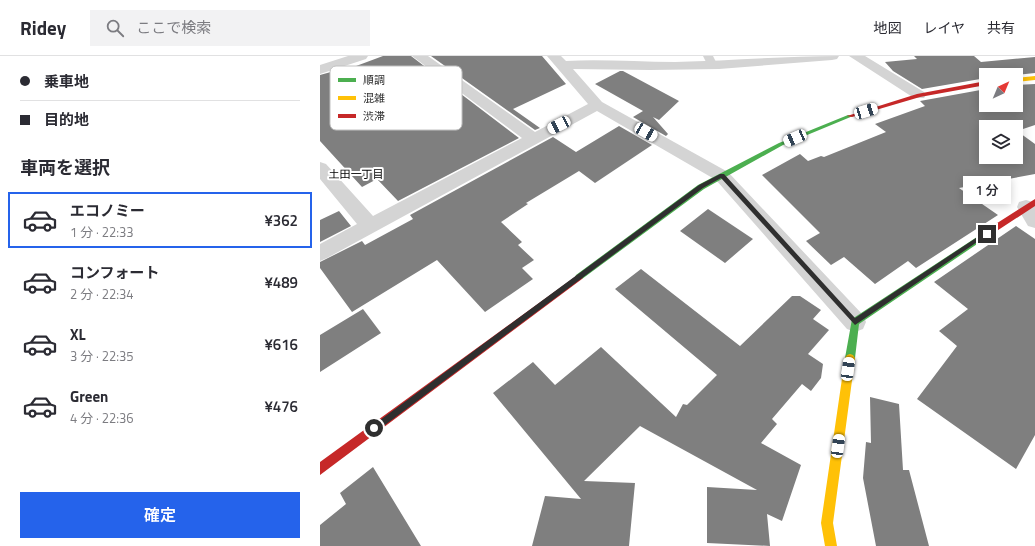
<!DOCTYPE html>
<html lang="ja">
<head>
<meta charset="utf-8">
<style>
	:root { --surface:#fff; --page:#f2f2f3; --text:#2b2b33; --muted:#7c7c81; --line:#e1e1e2; --accent:#2563eb }
	body { margin:0; font-family:"Titillium Web","Noto Sans JP",sans-serif; background:var(--page); color:var(--text); height:100vh; display:flex; flex-direction:column; font-size:15px; white-space:nowrap }
	* { box-sizing:border-box; margin:0 }
	p { font-size:13px; color:var(--muted) }
	.icon { flex:none; width:22px; height:22px; fill:none; stroke:currentColor; stroke-width:2; stroke-linecap:round; stroke-linejoin:round }
	.map { position:relative; flex:1; overflow:hidden }
	.panel { display:flex; flex-direction:column; background:var(--surface); width:320px }
	.panel>* { flex:none }
	.guide { display:grid; align-content:center; height:88px; padding:0 20px; background:var(--surface) }
	.needle { width:26px; rotate:44deg }
	.buttons { position:absolute; left:659px; top:12px; display:grid; gap:8px }
	.buttons a { display:grid; place-items:center; width:44px; height:44px; border-radius:0px; background:var(--surface); box-shadow:0 2px 10px #0003; font-size:20px }
	.end { position:absolute; width:18px; height:18px; margin:-9px; border:5px solid #2f2f2f; background:#fff; box-shadow:0 0 0 2px #fff }
	.from { border-radius:50% }
	.bubble { position:absolute; height:28px; border-radius:0px; background:var(--surface); box-shadow:0 2px 10px #0003; font-size:13px; font-weight:600; line-height:28px; text-align:center }
	.car { position:absolute; width:12px; height:24px; margin:-12px -6px; border-radius:5px; box-shadow:0 0 3px 1px #0007; background:linear-gradient(#fff 24%,#345 0 40%,#fff 0 76%,#345 0 86%,#fff 0) }
	.guide b { display:flex; align-items:center; gap:14px; height:38px; font-size:15px }
	.guide b+b { border-top:1px solid var(--line) }
	.guide i { width:10px; height:10px; background:var(--text) }
	ul { padding:0; list-style:none }
	li { display:flex; align-items:center; gap:12px; height:56px; margin:0 8px 6px; padding:0 12px; border:2px solid transparent; border-radius:0px }
	li div { flex:1 }
	li b { display:block; font-size:15px }
	li em { font-style:normal; font-weight:600 }
	li.on { border-color:var(--accent) }
	li>.icon { width:36px; height:36px; stroke-width:1.5 }
	h2 { padding:0 20px; font-size:18px; line-height:48px }
	.primary-button { display:flex; gap:8px; margin-top:auto; padding:8px 20px }
	.primary-button a { flex:1; height:46px; border-radius:0px; background:var(--accent); color:#fff; font-size:16px; font-weight:600; line-height:46px; text-align:center }
	header { display:flex; align-items:center; gap:24px; box-sizing:border-box; height:56px; padding:0 20px; background:var(--surface); border-bottom:1px solid var(--line) }
	header strong { font-size:19px }
	nav { display:flex; gap:22px; margin-inline-start:auto; font-size:14px }
	.search { width:280px; height:36px; background:var(--page); display:flex; align-items:center; gap:10px; box-sizing:border-box; padding:0 14px; border-radius:0px; color:var(--muted); font-size:15px }
	main { display:flex; flex:1; min-height:0 }
	.map>svg:first-child { display:block }
	.building { fill:#7f7f7f; fill-rule:evenodd }
	.lines { fill:none; stroke-linecap:round; stroke-linejoin:round }
	.lane { fill:#d4d4d4; fill-rule:evenodd }
	.street { fill:#d4d4d4; fill-rule:evenodd }
	.fast { fill:#4caf50; fill-rule:evenodd }
	.slow { fill:#ffc107; fill-rule:evenodd }
	.jam { fill:#c62828; fill-rule:evenodd }
	.route { fill:#2f2f2f }
	.labels { text-anchor:middle; dominant-baseline:central; stroke-width:4; stroke-linejoin:round; paint-order:stroke }
	.far-neighbourhood-label { font-size:11px; fill:#000; stroke:#fff }
	.key { fill:#fff; stroke:#c1c1c1; stroke-width:1 }
	.key-label { font-size:11px; fill:#2f2f2f }
</style>
</head>
<body>
<header>
<strong>Ridey</strong>
<div class="search"><svg class="icon" aria-label="search" viewBox="0 0 24 24"><circle cx="10" cy="10" r="6"/><path d="M15 15l6 6"/></svg>ここで検索</div>
<nav><a>地図</a><a>レイヤ</a><a>共有</a></nav>
</header>
<main>
<section class="panel">
<div class="guide">
<b><i class="from"></i>乗車地</b>
<b><i></i>目的地</b>
</div>
<h2>車両を選択</h2>
<ul>
<li class="on"><svg class="icon" aria-label="car" viewBox="0 0 24 24"><path d="M5 17H2v-5l4-1 3-4h7l3 4 3 1v5h-3M9 17h6M6 11h13"/><circle cx="7" cy="17" r="2"/><circle cx="17" cy="17" r="2"/></svg><div><b>エコノミー</b><p>1 分 · 22:33</p></div><em>¥362</em></li>
<li><svg class="icon" aria-label="car" viewBox="0 0 24 24"><path d="M5 17H2v-5l4-1 3-4h7l3 4 3 1v5h-3M9 17h6M6 11h13"/><circle cx="7" cy="17" r="2"/><circle cx="17" cy="17" r="2"/></svg><div><b>コンフォート</b><p>2 分 · 22:34</p></div><em>¥489</em></li>
<li><svg class="icon" aria-label="car" viewBox="0 0 24 24"><path d="M5 17H2v-5l4-1 3-4h7l3 4 3 1v5h-3M9 17h6M6 11h13"/><circle cx="7" cy="17" r="2"/><circle cx="17" cy="17" r="2"/></svg><div><b>XL</b><p>3 分 · 22:35</p></div><em>¥616</em></li>
<li><svg class="icon" aria-label="car" viewBox="0 0 24 24"><path d="M5 17H2v-5l4-1 3-4h7l3 4 3 1v5h-3M9 17h6M6 11h13"/><circle cx="7" cy="17" r="2"/><circle cx="17" cy="17" r="2"/></svg><div><b>Green</b><p>4 分 · 22:36</p></div><em>¥476</em></li>
</ul>
<div class="primary-button"><a>確定</a></div>
</section>
<div class="map">
<svg width="715" height="490" viewBox="0 0 715 490">
	<rect width="100%" height="100%" fill="#fff"/>
	<!-- building -->
	<path class="building" d="M63,0H91L199,82L78,145L57,123L42,131L0,85V19L18,14L20,16Z
		M111,0H222L246,28L193,53L220,72L215,74Z
		M594,0H654L661,6L715,1V17L695,19H666V22L602,33L573,15L565,6L597,3Z
		M300,15H303L359,45L339,64L333,61L348,78L346,80L313,61L323,55L275,28Z
		M715,28V69L697,75L715,88V118L639,132L678,159L596,212L588,205L555,228L524,201L511,209L486,185L500,177L442,119L480,98L488,105L501,100L504,101L566,76L555,68L605,50L600,45L666,33V49H696V29ZM666,71H696V101H666Z
		M299,70L332,89L275,127L259,115L206,147L208,148L181,166L202,186L198,189L214,204L202,212L213,223L165,256L117,204L32,256L0,212V206L42,185L45,189L93,163L90,159L233,81L256,96Z
		M388,153L433,183L405,207L360,175Z
		M19,155L31,170L0,186V164Z
		M696,170L715,183V379L696,413L597,343L637,290L619,275L648,253L614,226Z
		M321,213L420,290L472,240H480L501,254L493,263L509,274L488,298L503,308L501,322L491,335L482,328L452,363L457,368L441,387L481,409L462,465L447,458L450,490L387,487V431L437,434L320,370L264,425L315,427L309,490H212L225,440L261,443L173,337L213,306L235,329L281,291L356,361L363,348L367,349L397,319L295,233Z
		M43,253L61,277L0,316V279Z
		M550,341L579,348L583,414H589L609,490H556L543,422L546,386L551,387Z
		M53,411L101,490H0V469L26,448L20,437Z"/>
	<g class="lines">
		<!-- lane -->
		<path class="lane" d="M383,0H393L397,8L396,10H388Z"/>
		<!-- street -->
		<path class="street" d="M28,0H48L46,3L0,18V9Z
			M92,0H108L215,76L268,48L227,0H241L246,5C282,3 318,6 355,6C410,5 464,0 519,0L517,3L512,4L399,13L330,14L253,13L282,46L408,116L543,259L546,266L543,273L535,276L527,273L396,124L277,55L7,202L0,205V188L37,168L0,123V106L6,108L53,160L202,82Z
			M529,0H545L604,36L606,39L604,42H594Z
			M706,144L713,146L715,150V172L708,170L697,151L699,146Z"/>
		<!-- fast -->
		<path class="fast" d="M528,59L533,60L463,89L384,133L262,223H256L255,221L256,219L378,129L459,87Z
			M663,177L667,180L666,182L539,268L535,302L533,305L530,306L527,305L525,302L532,263Z"/>
		<!-- slow -->
		<path class="slow" d="M715,20V24L696,26V22Z
			M530,298L533,299L535,302L513,467L517,490H505L501,467L525,302L527,299Z"/>
		<!-- jam -->
		<path class="jam" d="M666,25V29L600,41L532,61L527,60L597,38Z
			M715,143V150L666,182H660L659,180L660,178Z
			M259,218L263,221L262,223L0,419V406Z"/>
	</g>
	<!-- route -->
	<path class="route" d="M400,118H404L535,262L665,176L669,178L535,269L401,122L383,132L57,375H52V370L379,129Z"/>
	<g class="labels">
		<!-- far-neighbourhood labels -->
		<g class="far-neighbourhood-label">
			<text x="36" y="118">土田一丁目</text>
		</g>
	</g>
	<!-- legend -->
	<rect x="10" y="10" width="132" height="64" rx="6" class="key"/>
	<rect x="18" y="22" width="18" height="4" fill="#4caf50"/>
	<rect x="18" y="40" width="18" height="4" fill="#ffc107"/>
	<rect x="18" y="58" width="18" height="4" fill="#c62828"/>
	<g class="key-label">
		<text x="43" y="28">順調</text>
		<text x="43" y="46">混雑</text>
		<text x="43" y="64">渋滞</text>
	</g>
</svg>
<div class="buttons">
<a><svg class="needle" viewBox="-14 -14 28 28"><path d="M0-13l5 13h-10z" fill="#e53935"/><path d="M0 13l5-13h-10z" fill="#7c7c81"/></svg></a>
<a><svg class="icon" aria-label="layers" viewBox="0 0 24 24"><path d="M12 4l9 5-9 5-9-5zM3 14l9 5 9-5"/></svg></a>
</div>
<i class="end from" style="left:54px;top:372px"></i>
<i class="end" style="left:667px;top:178px"></i>
<div class="bubble" style="left:643px;top:120px;width:48px">1 分</div>
<i class="car" style="left:546px;top:55px;rotate:73deg"></i>
<i class="car" style="left:239px;top:69px;rotate:243deg"></i>
<i class="car" style="left:326px;top:76px;rotate:120deg"></i>
<i class="car" style="left:475px;top:82px;rotate:247deg"></i>
<i class="car" style="left:528px;top:313px;rotate:8deg"></i>
<i class="car" style="left:518px;top:390px;rotate:8deg"></i>
</div>
</main>
</body>
</html>
